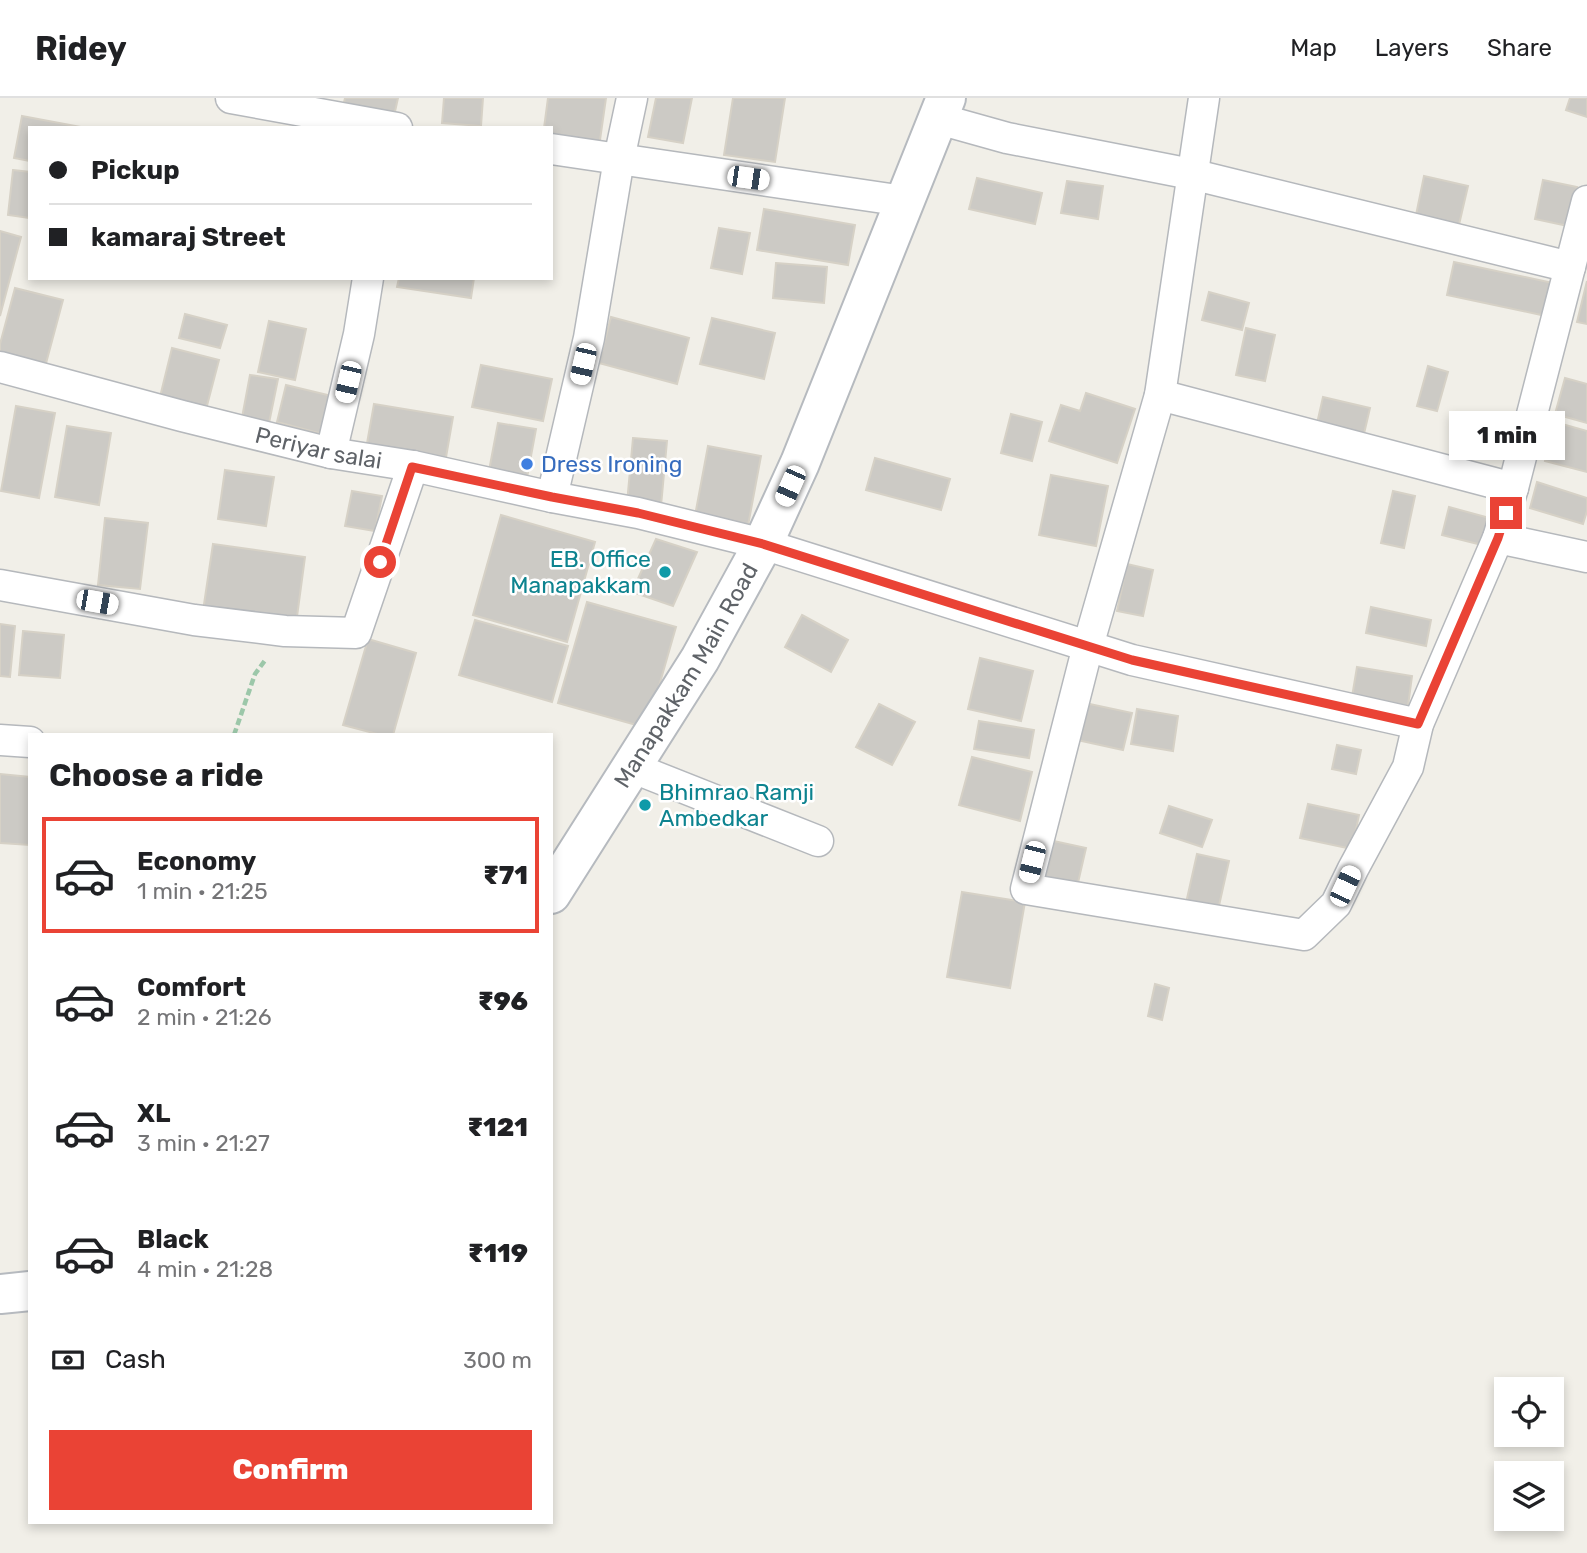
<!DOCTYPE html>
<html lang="en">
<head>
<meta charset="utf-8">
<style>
	:root { --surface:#fff; --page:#f6f6f6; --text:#202124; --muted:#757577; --line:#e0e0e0; --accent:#ea4335 }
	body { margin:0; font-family:Rubik,sans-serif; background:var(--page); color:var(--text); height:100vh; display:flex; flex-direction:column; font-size:26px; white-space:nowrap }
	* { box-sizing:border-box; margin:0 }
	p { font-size:23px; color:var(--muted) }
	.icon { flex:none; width:38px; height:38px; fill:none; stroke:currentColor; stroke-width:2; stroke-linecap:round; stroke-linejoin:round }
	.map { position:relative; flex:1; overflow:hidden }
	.drawer { position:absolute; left:28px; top:635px; width:525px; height:791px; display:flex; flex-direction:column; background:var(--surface); border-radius:0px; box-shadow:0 4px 10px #0003 }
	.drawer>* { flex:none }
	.guide { position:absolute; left:28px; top:28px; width:525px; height:154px; border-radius:0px; box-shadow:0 4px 10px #0003; display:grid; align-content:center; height:154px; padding:0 21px; background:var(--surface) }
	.fabs { position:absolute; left:1494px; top:1279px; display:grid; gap:14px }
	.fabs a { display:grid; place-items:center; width:70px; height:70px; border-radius:0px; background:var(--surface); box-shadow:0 4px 10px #0003; font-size:35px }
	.end { position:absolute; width:32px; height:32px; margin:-16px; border:9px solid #ea4335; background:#fff; box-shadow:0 0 0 4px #fff }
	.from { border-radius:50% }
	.bubble { position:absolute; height:49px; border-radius:0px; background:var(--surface); box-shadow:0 4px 10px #0003; font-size:23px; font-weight:800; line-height:49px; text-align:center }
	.car { position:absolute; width:21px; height:42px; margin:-21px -10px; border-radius:9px; box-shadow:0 0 5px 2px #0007; background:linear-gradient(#fff 24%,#345 0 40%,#fff 0 76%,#345 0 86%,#fff 0) }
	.guide b { display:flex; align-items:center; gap:24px; height:66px; font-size:26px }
	.guide b+b { border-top:2px solid var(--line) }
	.guide i { width:18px; height:18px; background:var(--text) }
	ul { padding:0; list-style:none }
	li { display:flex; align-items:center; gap:21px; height:116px; margin:0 14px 10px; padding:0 7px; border:4px solid transparent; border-radius:0px }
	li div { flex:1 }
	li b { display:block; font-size:26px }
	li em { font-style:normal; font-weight:800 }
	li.active { border-color:var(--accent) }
	li>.icon { width:63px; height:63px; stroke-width:1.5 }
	h2 { padding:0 21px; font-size:32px; line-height:84px }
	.pay { display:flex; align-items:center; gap:18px; height:77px; padding:0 21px; font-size:26px }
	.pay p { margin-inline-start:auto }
	.cta { display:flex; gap:14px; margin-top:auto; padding:14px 21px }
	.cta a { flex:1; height:80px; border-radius:0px; background:var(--accent); color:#fff; font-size:28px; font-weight:800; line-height:80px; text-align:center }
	header { display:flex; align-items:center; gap:42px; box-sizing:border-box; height:98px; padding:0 35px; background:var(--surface); border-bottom:2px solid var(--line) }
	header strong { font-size:33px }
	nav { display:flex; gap:38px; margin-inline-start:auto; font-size:24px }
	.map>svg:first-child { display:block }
	.building { fill:#cccac5; stroke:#d6d1c6; stroke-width:2 }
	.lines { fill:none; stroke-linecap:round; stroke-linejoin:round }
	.minor-casing { stroke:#b5b8bc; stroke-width:33 }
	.secondary-casing { stroke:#b6babf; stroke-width:42 }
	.path { stroke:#9cc7a9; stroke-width:4.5; stroke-dasharray:7 3.5; stroke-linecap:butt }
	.minor { stroke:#fff; stroke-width:30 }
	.secondary { stroke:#fff; stroke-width:38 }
	.route { stroke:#ea4335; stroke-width:9 }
	.shop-dot { fill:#3f7fe0; stroke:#fff; stroke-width:2.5 }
	.culture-dot { fill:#0f9aa8; stroke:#fff; stroke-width:2.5 }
	.labels { text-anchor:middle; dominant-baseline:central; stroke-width:5; stroke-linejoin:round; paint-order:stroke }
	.street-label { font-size:23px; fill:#5f6368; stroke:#fff }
	.shop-label { font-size:23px; fill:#366cbe; stroke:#fff; text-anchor:start }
	.culture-label { font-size:23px; fill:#0d838f; stroke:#fff; text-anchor:end }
</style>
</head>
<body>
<header>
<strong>Ridey</strong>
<nav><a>Map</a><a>Layers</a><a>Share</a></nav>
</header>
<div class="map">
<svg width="1587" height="1455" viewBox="0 0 1587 1455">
	<rect width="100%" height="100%" fill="#f1efe8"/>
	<!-- building -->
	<path class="building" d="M345,0H398L394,18L343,9Z
		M444,0H483L481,28L442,25Z
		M548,0H606L599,49L551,42V30H544Z
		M656,0H692L683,45L648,39Z
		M733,0H785L775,64L724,57Z
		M1570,0H1587V19L1566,12Z
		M22,18L86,30H30V63L14,60Z
		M13,72L30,74V120L8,117Z
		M1424,78L1468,88L1458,131L1415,122Z
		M977,80L1042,95L1035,126L969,111Z
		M1543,82L1577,89L1568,128L1535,121Z
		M1067,83L1103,88L1098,121L1061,115Z
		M764,111L855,127L848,167L757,152Z
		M719,130L750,135L742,176L711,170Z
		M0,133L21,139L0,218Z
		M1454,164L1553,185L1546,218L1447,197Z
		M776,165L827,169L824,205L773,200Z
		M399,180H474L471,200L397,189Z
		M1587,183V226L1577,224Z
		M15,190L63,202L45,269L0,258V246Z
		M1209,194L1249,205L1242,232L1202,222Z
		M185,216L227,227L220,250L179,240Z
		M611,219L689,240L677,286L599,265Z
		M712,220L775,235L764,281L700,266Z
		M269,223L306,231L295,282L258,274Z
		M1246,230L1275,237L1265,283L1236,277Z
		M172,250L219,262L204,319L158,307Z
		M481,267L552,281L543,323L472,309Z
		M1428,268L1448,274L1437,313L1417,308Z
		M250,277L278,281L268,330L241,325Z
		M1565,280L1587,286V325L1555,316Z
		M286,287L336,299L326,337L277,324Z
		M1086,295L1135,311L1117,365L1049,343L1061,307L1080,313Z
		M1323,299L1370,310L1363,340L1316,330Z
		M374,306L453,319L445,365L366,351Z
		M16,308L55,315L39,400L1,393Z
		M1011,316L1042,324L1032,363L1001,355Z
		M1555,324L1587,333V374L1545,363Z
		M498,325L536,331L526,385L488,378Z
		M67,328L111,335L99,407L55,399Z
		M633,340L667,343L661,408L627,405Z
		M708,348L761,358L747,433L694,423Z
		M875,360L950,381L941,412L866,392Z
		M225,372L274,379L266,428L218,421Z
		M1051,377L1108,388L1096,448L1039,437Z
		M1537,384L1587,400V413L1583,426L1530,410Z
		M352,393L382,398L375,433L345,428Z
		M1393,393L1415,398L1404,450L1381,445Z
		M1449,409L1493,421L1486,448L1442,437Z
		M501,417L595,444L567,544L473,517Z
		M105,420L148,425L140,491L98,487Z
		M656,441L697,454L673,508L632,494Z
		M213,446L305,459L296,526L203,513Z
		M1127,466L1153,472L1143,518L1117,513Z
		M587,504L676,529L647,630L558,605Z
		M1371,509L1431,522L1426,548L1366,535Z
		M802,517L848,542L831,574L785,549Z
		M475,522L568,548L552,604L459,577Z
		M0,526L15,528L10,579L0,578Z
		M23,533L64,537L60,580L19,577Z
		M368,541L416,555L393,637H381L343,627Z
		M980,560L1033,573L1021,623L968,611Z
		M1357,569L1412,578L1408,608L1352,599Z
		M1085,605L1132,615L1123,652L1077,642Z
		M879,606L915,624L892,667L856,649Z
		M1137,611L1178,618L1173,653L1131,646Z
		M979,623L1034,632L1029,660L974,651Z
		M1337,647L1361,652L1356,676L1332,671Z
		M972,659L1032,674L1020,723L959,707Z
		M0,676L30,679V747L0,745Z
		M1308,706L1359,717L1352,751L1300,740Z
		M1169,708L1212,722L1202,749L1160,735Z
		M1049,742L1086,750L1077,789L1040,781Z
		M1197,756L1229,763L1216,821L1184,814Z
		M962,794L1025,804L1010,890L947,879Z
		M1155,886L1169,890L1162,922L1148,918Z"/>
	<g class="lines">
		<!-- minor casing -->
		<g class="minor-casing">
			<g id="minor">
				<path d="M231,0L397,30"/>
				<path d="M1204,0L1160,297L1088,548L1026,791L1304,837L1336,806L1353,771L1408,669L1418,626L1498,440L1513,390L1587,103"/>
				<path d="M939,21L1007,40L1191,76L1570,169"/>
				<path d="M551,51L904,103"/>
				<path id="s1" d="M0,269L182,318L331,355L413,368L552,399L638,415L763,446L1132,562L1418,626"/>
				<path d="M1160,297L1513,390"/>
				<path d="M331,355L359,236L368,180"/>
				<path d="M552,399L589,240L619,61L632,0"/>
				<path d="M1498,440L1587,459"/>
				<path d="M0,487L194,522L285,533L356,535L413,368"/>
				<path d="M0,642L30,644"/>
				<path d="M631,669L818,743"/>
			</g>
		</g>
		<!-- secondary casing -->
		<g class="secondary-casing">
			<g id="secondary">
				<path id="s2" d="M551,796L700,561L763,446L800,365L946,0"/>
				<path d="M0,1196L30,1193"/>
			</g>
		</g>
		<!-- path -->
		<path class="path" d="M234,637L255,576L266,561"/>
		<!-- minor -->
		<use href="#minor" class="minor"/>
		<!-- secondary -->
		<use href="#secondary" class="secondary"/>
	</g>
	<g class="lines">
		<!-- route -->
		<path class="route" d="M380,464L412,369L552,399L638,415L763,446L1132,562L1418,626L1498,440L1506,415"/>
	</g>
	<!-- markers -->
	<circle class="shop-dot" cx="527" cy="366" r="7"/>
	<g class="culture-dot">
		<circle cx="665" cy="474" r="7"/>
		<circle cx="645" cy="707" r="7"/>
	</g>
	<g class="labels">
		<!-- street labels -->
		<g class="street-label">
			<text stroke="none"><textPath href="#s1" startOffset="329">Periyar salai</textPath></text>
			<text stroke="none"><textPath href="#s2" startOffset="257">Manapakkam Main Road</textPath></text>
		</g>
		<!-- shop labels -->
		<g class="shop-label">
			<text x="541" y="366">Dress Ironing</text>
		</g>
		<!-- culture labels -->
		<g class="culture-label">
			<text x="651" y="461">EB. Office<tspan x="651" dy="26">Manapakkam</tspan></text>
			<text x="659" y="694" text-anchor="start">Bhimrao Ramji<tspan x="659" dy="26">Ambedkar</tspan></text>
		</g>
	</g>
</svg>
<div class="fabs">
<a><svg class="icon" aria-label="locate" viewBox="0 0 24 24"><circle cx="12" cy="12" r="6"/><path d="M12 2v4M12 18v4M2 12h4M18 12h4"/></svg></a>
<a><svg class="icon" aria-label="layers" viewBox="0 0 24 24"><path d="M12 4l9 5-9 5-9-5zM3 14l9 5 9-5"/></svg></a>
</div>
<i class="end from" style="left:380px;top:464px"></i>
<i class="end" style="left:1506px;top:415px"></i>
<div class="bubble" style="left:1449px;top:313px;width:116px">1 min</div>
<i class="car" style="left:748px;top:80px;rotate:98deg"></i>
<i class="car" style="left:583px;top:266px;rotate:193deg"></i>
<i class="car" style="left:348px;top:284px;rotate:193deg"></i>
<i class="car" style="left:790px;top:388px;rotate:204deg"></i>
<i class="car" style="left:97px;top:504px;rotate:100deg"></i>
<i class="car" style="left:1032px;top:764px;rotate:194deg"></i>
<i class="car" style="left:1345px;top:788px;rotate:25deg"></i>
<div class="guide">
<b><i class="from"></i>Pickup</b>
<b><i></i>kamaraj Street</b>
</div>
<section class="drawer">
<h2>Choose a ride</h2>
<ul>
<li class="active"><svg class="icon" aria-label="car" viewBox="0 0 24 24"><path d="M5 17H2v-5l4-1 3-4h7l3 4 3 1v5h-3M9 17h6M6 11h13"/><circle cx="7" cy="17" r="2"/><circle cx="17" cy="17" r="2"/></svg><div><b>Economy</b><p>1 min · 21:25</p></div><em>₹71</em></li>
<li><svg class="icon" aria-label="car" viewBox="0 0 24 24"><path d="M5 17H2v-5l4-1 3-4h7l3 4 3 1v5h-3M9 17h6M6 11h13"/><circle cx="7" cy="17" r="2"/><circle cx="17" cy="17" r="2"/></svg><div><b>Comfort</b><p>2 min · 21:26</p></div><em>₹96</em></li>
<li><svg class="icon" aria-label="car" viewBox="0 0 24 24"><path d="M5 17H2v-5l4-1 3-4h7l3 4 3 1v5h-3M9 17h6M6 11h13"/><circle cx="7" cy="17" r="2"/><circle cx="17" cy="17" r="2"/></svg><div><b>XL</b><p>3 min · 21:27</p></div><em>₹121</em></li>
<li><svg class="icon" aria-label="car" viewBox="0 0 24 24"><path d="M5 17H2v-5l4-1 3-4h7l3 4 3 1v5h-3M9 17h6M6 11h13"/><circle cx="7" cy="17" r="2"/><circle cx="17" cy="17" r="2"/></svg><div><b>Black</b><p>4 min · 21:28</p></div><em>₹119</em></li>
</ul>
<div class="pay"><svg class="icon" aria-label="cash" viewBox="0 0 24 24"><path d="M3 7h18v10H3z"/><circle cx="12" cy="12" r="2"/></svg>Cash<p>300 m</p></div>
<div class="cta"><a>Confirm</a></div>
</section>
</div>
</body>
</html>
